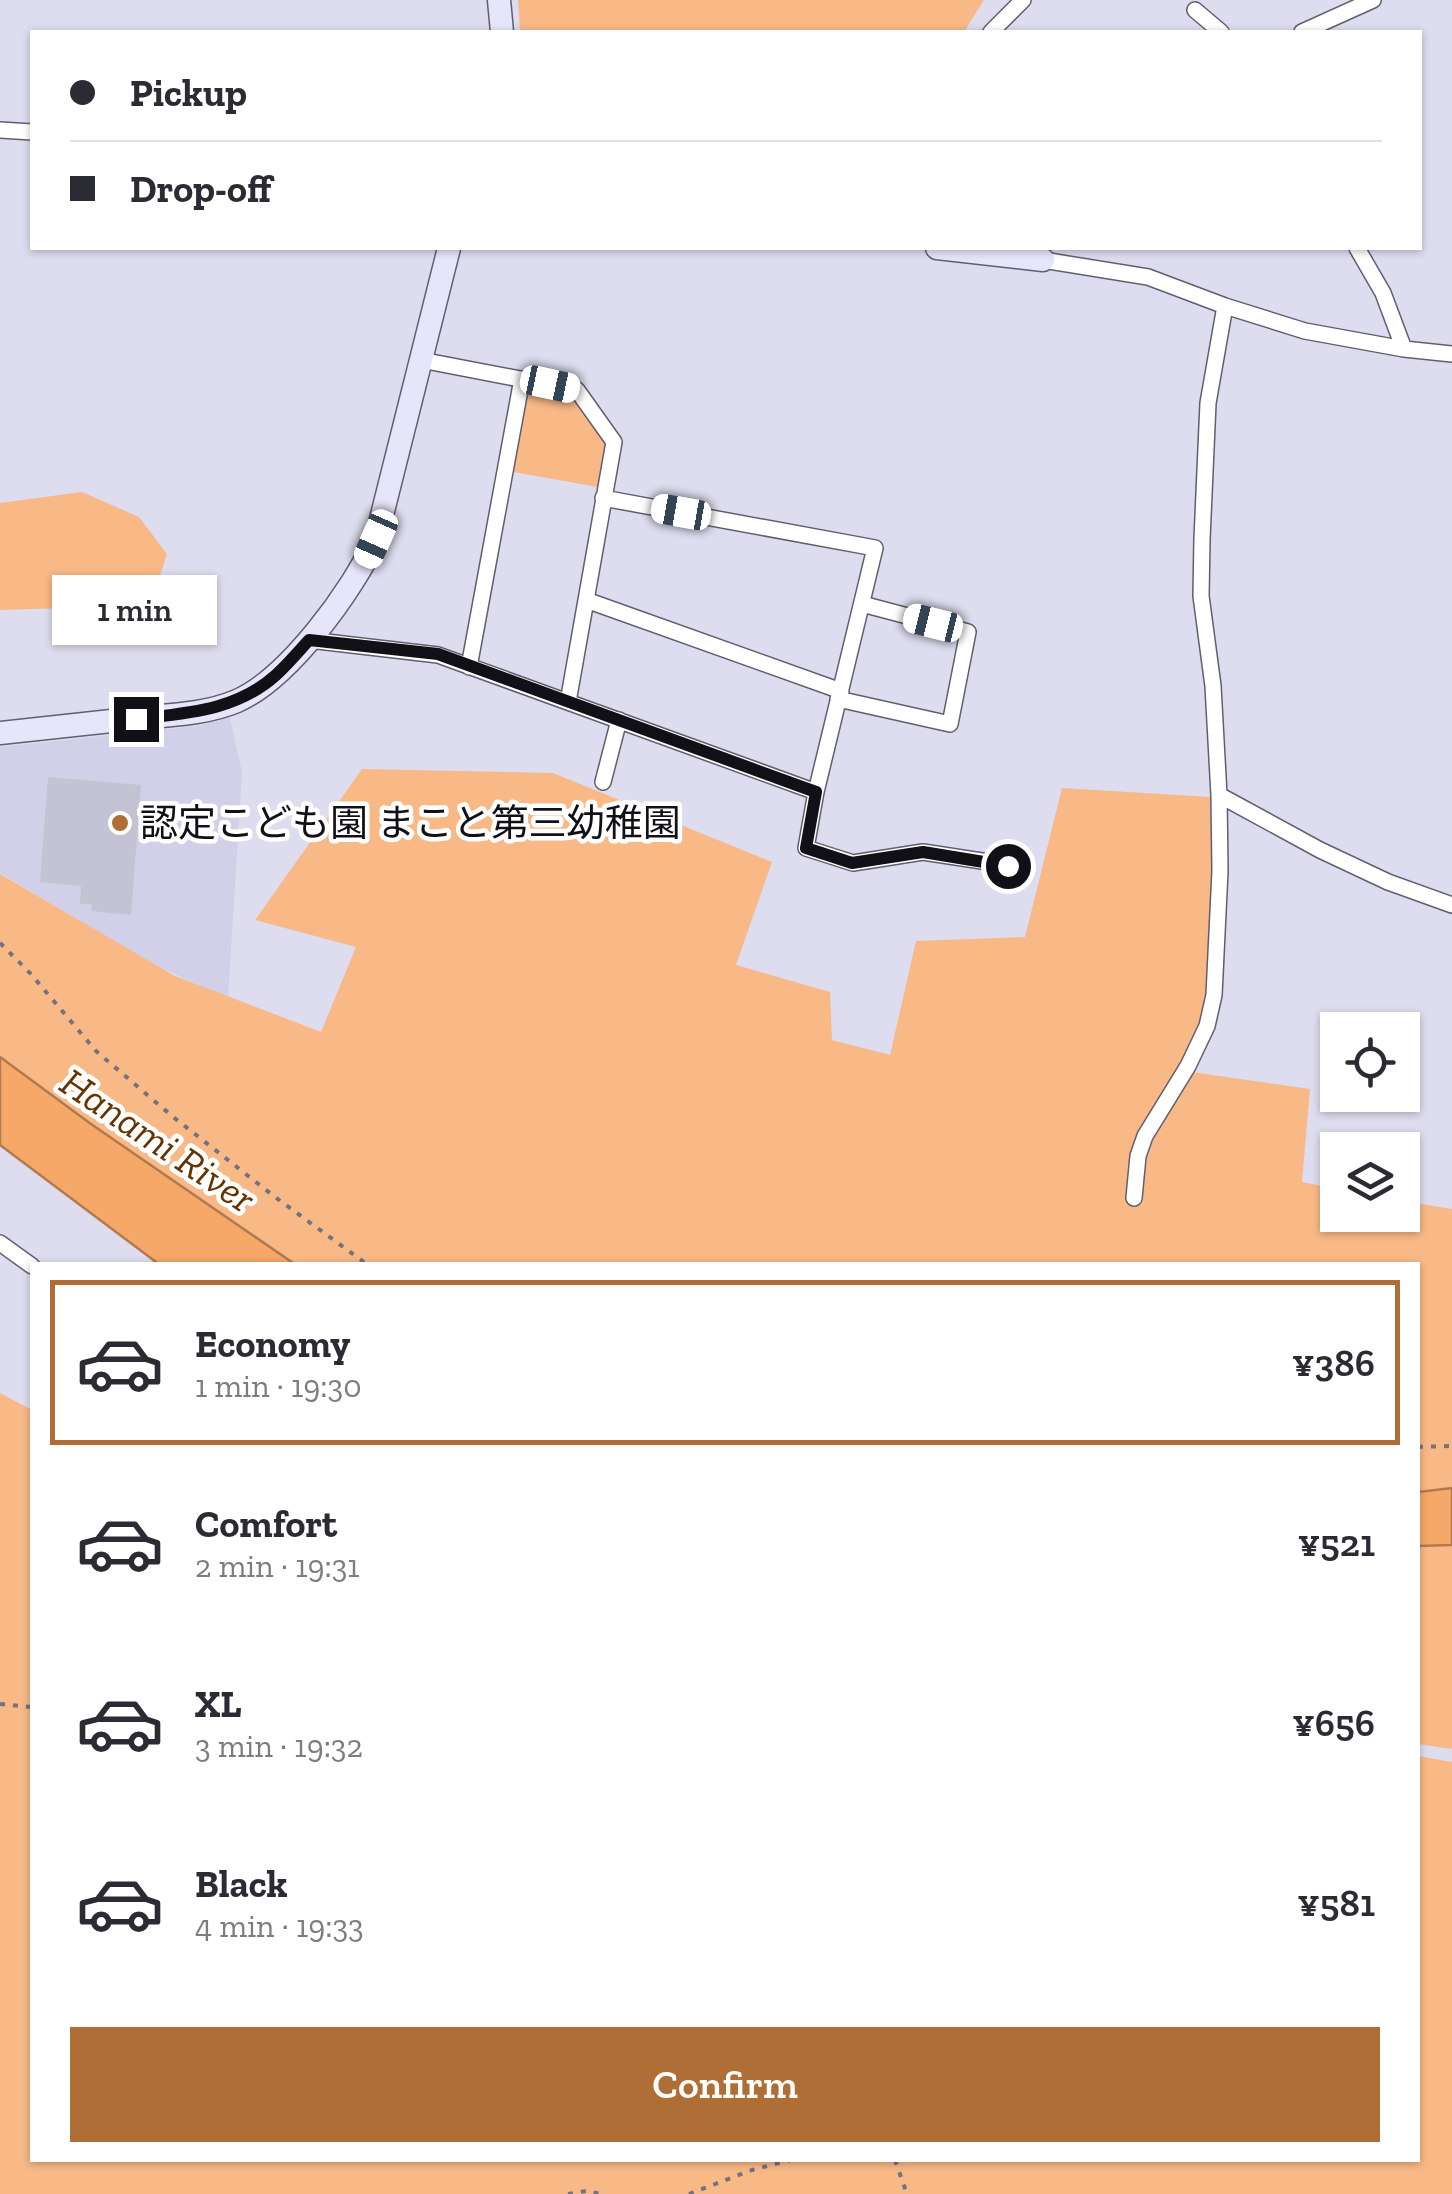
<!DOCTYPE html>
<html lang="en">
<head>
<meta charset="utf-8">
<style>
	:root { --surface:#fff; --page:#f7f7f7; --text:#2b2b33; --muted:#7c7c81; --line:#e1e1e2; --accent:#ae6e36 }
	body { margin:0; font-family:"Zilla Slab","Noto Sans JP",serif; background:var(--page); color:var(--text); height:100vh; display:flex; flex-direction:column; font-size:38px; white-space:nowrap }
	* { box-sizing:border-box; margin:0 }
	p { font-size:32px; color:var(--muted) }
	.icon { flex:none; width:55px; height:55px; fill:none; stroke:currentColor; stroke-width:2; stroke-linecap:round; stroke-linejoin:round }
	.map { position:relative; flex:1; overflow:hidden }
	.drawer { position:absolute; left:30px; top:1262px; width:1390px; height:900px; display:flex; flex-direction:column; background:var(--surface); border-radius:0px; box-shadow:0 2px 8px #0004 }
	.drawer>* { flex:none }
	.guide { position:absolute; left:30px; top:30px; width:1392px; height:220px; border-radius:0px; box-shadow:0 2px 8px #0004; display:grid; align-content:center; height:220px; padding:0 40px; background:var(--surface) }
	.tools { position:absolute; left:1320px; top:1012px; display:grid; gap:20px }
	.tools a { display:grid; place-items:center; width:100px; height:100px; border-radius:0px; background:var(--surface); box-shadow:0 2px 8px #0004; font-size:50px }
	.end { position:absolute; width:45px; height:45px; margin:-22px; border:12px solid #101016; background:#fff; box-shadow:0 0 0 5px #fff }
	.from { border-radius:50% }
	.bubble { position:absolute; height:70px; border-radius:0px; background:var(--surface); box-shadow:0 2px 8px #0004; font-size:32px; font-weight:600; line-height:70px; text-align:center }
	.car { position:absolute; width:30px; height:60px; margin:-30px -15px; border-radius:12px; box-shadow:0 0 8px 2px #0007; background:linear-gradient(#fff 24%,#345 0 40%,#fff 0 76%,#345 0 86%,#fff 0) }
	.guide b { display:flex; align-items:center; gap:35px; height:95px; font-size:38px }
	.guide b+b { border-top:2px solid var(--line) }
	.guide i { width:25px; height:25px; background:var(--text) }
	ul { padding:18px 0 0; list-style:none }
	li { display:flex; align-items:center; gap:30px; height:165px; margin:0 20px 15px; padding:0 20px; border:5px solid transparent; border-radius:0px }
	li div { flex:1 }
	li b { display:block; font-size:38px }
	li em { font-style:normal; font-weight:600 }
	li.current { border-color:var(--accent) }
	li>.icon { width:90px; height:90px; stroke-width:1.5 }
	.action { display:flex; gap:20px; margin-top:auto; padding:20px 40px }
	.action a { flex:1; height:115px; border-radius:0px; background:var(--accent); color:#fff; font-size:40px; font-weight:600; line-height:115px; text-align:center }
	.map>svg:first-child { display:block }
	.built { fill:#d2d0e9 }
	.green { fill:#f8b987 }
	.water { fill:#f5a867; stroke:#b07a4f; stroke-width:2.5 }
	.building { fill:#c4c3d4 }
	.lines { fill:none; stroke-linecap:round; stroke-linejoin:round }
	.street-casing { stroke:#605f6f; stroke-width:18 }
	.secondary-casing { stroke:#605f6f; stroke-width:25 }
	.path { stroke:#73737f; stroke-width:4; stroke-dasharray:5 8; stroke-linecap:butt }
	.street { stroke:#fff; stroke-width:15 }
	.secondary { stroke:#e7e5fa; stroke-width:22 }
	.route { stroke:#101016; stroke-width:12 }
	.poi-dot { fill:#ae6e36; stroke:#fff; stroke-width:4 }
	.labels { text-anchor:middle; dominant-baseline:central; stroke-width:9; stroke-linejoin:round; paint-order:stroke }
	.poi-label { font-size:38px; fill:#101016; stroke:#fff; text-anchor:start }
	.water-label { font-size:40px; font-style:italic; fill:#643400; stroke:#fff }
</style>
</head>
<body>
<div class="map">
<svg width="1452" height="2194" viewBox="0 0 1452 2194">
	<rect width="100%" height="100%" fill="#ddddef"/>
	<!-- built -->
	<path class="built" d="M230,718L242,772L228,999L147,961L0,873V747L197,726Z"/>
	<!-- green -->
	<path class="green" d="M518,0H984L964,32H520Z
		M537,388L569,393L606,445L598,487L513,472L526,395Z
		M82,492L139,517L167,554L158,582L100,607L0,610V503Z
		M362,769L553,773L772,862L736,965L830,992L832,1040L890,1055L916,941L1025,937L1062,788L1211,797L1219,957L1192,1072L1310,1089L1302,1182L1337,1189L1338,1215H1402L1403,1201L1452,1209V1488L1418,1492V1265H296L91,1124L0,1057V874L175,976L321,1032L356,947L255,920Z
		M0,1393L32,1410V2160H1418V1756L1452,1762V2194H0Z
		M1452,1545V1749L1418,1744V1547Z"/>
	<!-- water -->
	<path class="water" d="M0,1057L91,1124L296,1265H160L0,1145Z
		M1452,1488V1545L1418,1546V1492Z"/>
	<!-- building -->
	<path class="building" d="M48,777L141,785L131,915L91,911L92,904H80L81,886L40,882Z"/>
	<g class="lines">
		<!-- street casing -->
		<g class="street-casing">
			<path id="street" d="M1195,10L1221,32
				M991,32L1023,0
				M1302,32L1373,0
				M0,130L32,132
				M1357,248L1383,293L1404,349
				M1043,260L1148,277L1225,306L1305,331L1404,349L1452,354
				M421,360L577,390L614,442L568,702
				M603,498L875,548L816,792L806,848L853,863L923,852L1008,865
				M586,600L841,691
				M309,640L438,655L816,792
				M469,667L522,379
				M838,699L950,724L968,632L862,604
				M603,782L619,720
				M1219,795L1320,850L1388,882L1452,905
				M1134,1198L1138,1156L1145,1136L1188,1066L1207,1026L1214,995L1220,871L1219,795L1213,686L1201,596L1202,539L1208,403L1225,306
				M0,1243L32,1266"/>
		</g>
		<!-- secondary casing -->
		<g class="secondary-casing">
			<path id="secondary" d="M499,0L502,32
				M937,248L1043,260
				M0,733C46,728 92,723 139,718C172,715 206,714 237,701C289,678 353,590 376,539L449,248"/>
		</g>
		<!-- path -->
		<path class="path" d="M0,943L30,973L96,1051L172,1116L275,1197L368,1265
			M1418,1447L1452,1446
			M0,1704L32,1707
			M895,2160L907,2194
			M568,2194L586,2191L601,2194
			M689,2194L752,2170L791,2160"/>
		<!-- street -->
		<use href="#street" class="street"/>
		<!-- secondary -->
		<use href="#secondary" class="secondary"/>
	</g>
	<g class="lines">
		<!-- route -->
		<path class="route" d="M136,719C187,713 236,711 276,675C288,664 298,652 309,640L438,654L816,792L806,848L852,863L923,852L1008,866"/>
	</g>
	<!-- markers -->
	<circle class="poi-dot" cx="120" cy="823" r="10"/>
	<g class="labels">
		<!-- poi labels -->
		<g class="poi-label">
			<text x="140" y="823">認定こども園 まこと第三幼稚園</text>
		</g>
		<!-- water labels -->
		<g class="water-label">
			<text transform="translate(158 1140) rotate(34)">Hanami River</text>
		</g>
	</g>
</svg>
<div class="tools">
<a><svg class="icon" aria-label="locate" viewBox="0 0 24 24"><circle cx="12" cy="12" r="6"/><path d="M12 2v4M12 18v4M2 12h4M18 12h4"/></svg></a>
<a><svg class="icon" aria-label="layers" viewBox="0 0 24 24"><path d="M12 4l9 5-9 5-9-5zM3 14l9 5 9-5"/></svg></a>
</div>
<i class="end from" style="left:1008px;top:866px"></i>
<i class="end" style="left:136px;top:719px"></i>
<div class="bubble" style="left:52px;top:575px;width:165px">1 min</div>
<i class="car" style="left:550px;top:384px;rotate:102deg"></i>
<i class="car" style="left:681px;top:512px;rotate:280deg"></i>
<i class="car" style="left:376px;top:539px;rotate:204deg"></i>
<i class="car" style="left:933px;top:623px;rotate:284deg"></i>
<div class="guide">
<b><i class="from"></i>Pickup</b>
<b><i></i>Drop-off</b>
</div>
<section class="drawer">
<ul>
<li class="current"><svg class="icon" aria-label="car" viewBox="0 0 24 24"><path d="M5 17H2v-5l4-1 3-4h7l3 4 3 1v5h-3M9 17h6M6 11h13"/><circle cx="7" cy="17" r="2"/><circle cx="17" cy="17" r="2"/></svg><div><b>Economy</b><p>1 min · 19:30</p></div><em>¥386</em></li>
<li><svg class="icon" aria-label="car" viewBox="0 0 24 24"><path d="M5 17H2v-5l4-1 3-4h7l3 4 3 1v5h-3M9 17h6M6 11h13"/><circle cx="7" cy="17" r="2"/><circle cx="17" cy="17" r="2"/></svg><div><b>Comfort</b><p>2 min · 19:31</p></div><em>¥521</em></li>
<li><svg class="icon" aria-label="car" viewBox="0 0 24 24"><path d="M5 17H2v-5l4-1 3-4h7l3 4 3 1v5h-3M9 17h6M6 11h13"/><circle cx="7" cy="17" r="2"/><circle cx="17" cy="17" r="2"/></svg><div><b>XL</b><p>3 min · 19:32</p></div><em>¥656</em></li>
<li><svg class="icon" aria-label="car" viewBox="0 0 24 24"><path d="M5 17H2v-5l4-1 3-4h7l3 4 3 1v5h-3M9 17h6M6 11h13"/><circle cx="7" cy="17" r="2"/><circle cx="17" cy="17" r="2"/></svg><div><b>Black</b><p>4 min · 19:33</p></div><em>¥581</em></li>
</ul>
<div class="action"><a>Confirm</a></div>
</section>
</div>
</body>
</html>
